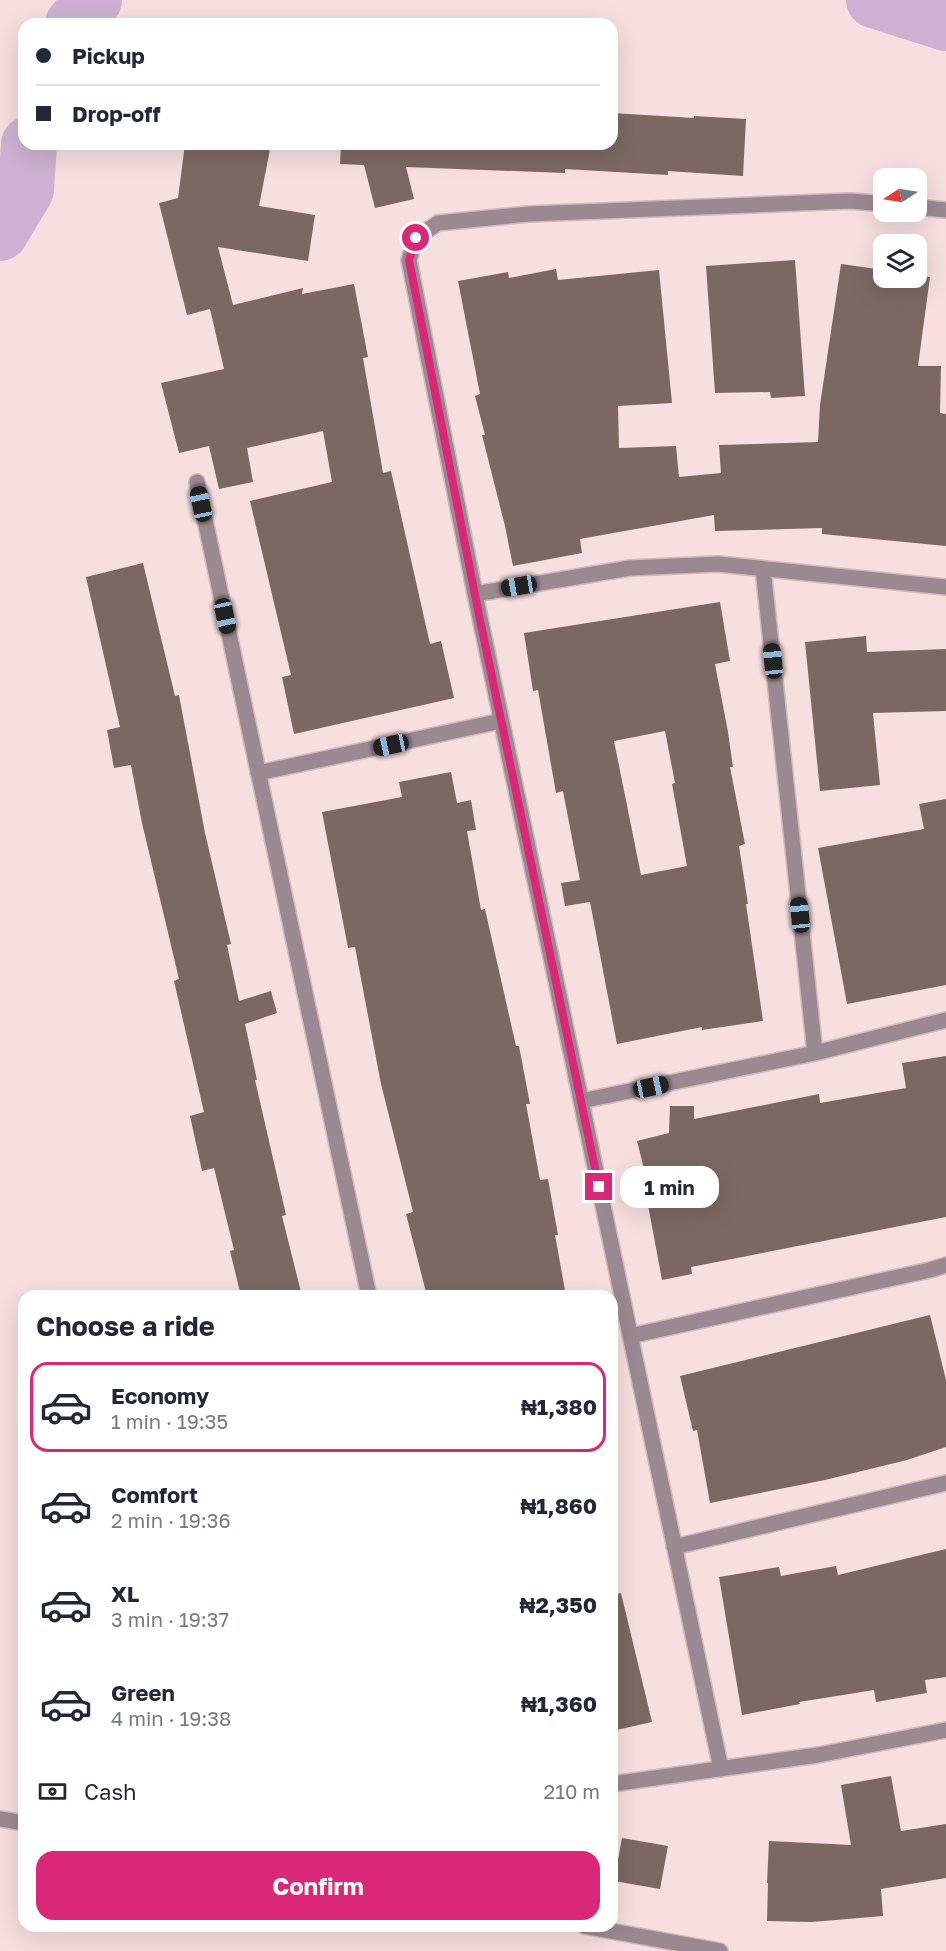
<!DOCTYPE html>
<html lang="en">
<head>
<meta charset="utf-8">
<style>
	:root { --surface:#fff; --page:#f2f2f3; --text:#1f2937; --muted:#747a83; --line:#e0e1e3; --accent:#db2777 }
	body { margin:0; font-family:"Golos Text",sans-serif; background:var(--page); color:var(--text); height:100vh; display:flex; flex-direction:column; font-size:22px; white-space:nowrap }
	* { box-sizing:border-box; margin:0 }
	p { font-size:20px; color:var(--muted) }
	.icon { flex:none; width:33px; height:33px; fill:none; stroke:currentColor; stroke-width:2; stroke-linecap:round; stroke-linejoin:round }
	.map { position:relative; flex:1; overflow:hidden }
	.details { position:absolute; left:18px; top:1290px; width:600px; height:642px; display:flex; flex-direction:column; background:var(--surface); border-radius:18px; box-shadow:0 6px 24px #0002 }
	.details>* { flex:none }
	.hud { position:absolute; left:18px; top:18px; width:600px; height:132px; border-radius:18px; box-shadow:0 6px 24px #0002; display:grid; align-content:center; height:132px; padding:0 18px; background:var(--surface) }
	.needle { width:39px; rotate:258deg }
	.buttons { position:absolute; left:873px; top:168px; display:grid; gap:12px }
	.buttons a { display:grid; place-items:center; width:54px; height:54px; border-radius:12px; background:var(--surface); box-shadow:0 6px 24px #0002; font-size:30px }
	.end { position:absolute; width:27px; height:27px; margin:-14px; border:8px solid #db2777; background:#fff; box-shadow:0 0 0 3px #fff }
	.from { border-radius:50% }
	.bubble { position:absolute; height:42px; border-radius:18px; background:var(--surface); box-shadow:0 6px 24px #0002; font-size:20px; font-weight:700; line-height:42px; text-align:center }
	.car { position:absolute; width:18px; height:36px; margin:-18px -9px; border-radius:8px; box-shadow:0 0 4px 2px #0007; background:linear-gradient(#222 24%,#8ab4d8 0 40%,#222 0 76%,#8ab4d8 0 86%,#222 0) }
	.hud b { display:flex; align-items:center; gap:21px; height:57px; font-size:22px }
	.hud b+b { border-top:2px solid var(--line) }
	.hud i { width:15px; height:15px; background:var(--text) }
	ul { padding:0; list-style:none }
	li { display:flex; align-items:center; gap:18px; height:90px; margin:0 12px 9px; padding:0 6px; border:3px solid transparent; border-radius:18px }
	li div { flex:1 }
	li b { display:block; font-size:22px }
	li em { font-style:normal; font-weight:700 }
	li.current { border-color:var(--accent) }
	li>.icon { width:54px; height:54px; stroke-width:1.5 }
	h2 { padding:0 18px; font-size:27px; line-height:72px }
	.pay { display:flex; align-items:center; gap:15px; height:66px; padding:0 18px; font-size:22px }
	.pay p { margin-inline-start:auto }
	.action { display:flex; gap:12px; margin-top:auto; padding:12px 18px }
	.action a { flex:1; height:69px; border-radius:18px; background:var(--accent); color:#fff; font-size:24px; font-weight:700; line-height:69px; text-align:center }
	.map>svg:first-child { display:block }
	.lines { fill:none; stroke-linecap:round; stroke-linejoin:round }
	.river { stroke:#ceb1d2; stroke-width:56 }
	.building { fill:#7c6862; fill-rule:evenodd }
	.minor-casing { stroke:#d0babb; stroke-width:18 }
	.minor { stroke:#9b8991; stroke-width:15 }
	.route { stroke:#db2777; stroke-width:8 }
</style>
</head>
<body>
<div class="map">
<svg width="946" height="1951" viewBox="0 0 946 1951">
	<rect width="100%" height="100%" fill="#f7dedf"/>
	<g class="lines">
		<!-- river -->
		<path class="river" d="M874,0L946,23
			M73,24L94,0
			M0,233L26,190L29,144"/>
	</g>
	<!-- building -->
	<path class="building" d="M612,113L694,118V116L746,119L743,176L668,171V175L565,169V173L406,167L414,199L375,208L364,165L340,164L341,144H612Z
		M185,144H271L259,206L315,215L308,261L218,247L233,305L303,288L302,294L354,284L368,357L363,358L383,473L391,471L430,644L441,641L454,698L294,734L282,677L291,675L250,501L332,482L323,431L247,448L253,482L219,489L209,446L179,453L161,383L224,369L210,309L187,315L159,203L178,198Z
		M795,260L805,396L771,398L770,392L715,393L706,266Z
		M841,264L884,270V278H916V275L930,277L918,366H941L940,413L946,414V546L822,534V528L715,531L714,515L580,539L582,553L513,566L505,526L482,435H485L475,396L480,394L458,281L508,272L509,278L556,269L558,280L659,270L672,403L618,406L619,448L676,446L679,477L721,473L719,445L818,442L820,405Z
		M143,563L175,696L179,695L205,833L231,944L227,945L239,1001L271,991L277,1013L245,1024L257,1080H255L286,1215L282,1216L302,1296H241L230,1251L234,1250L214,1168L202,1171L190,1116L204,1112L174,981L179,979L142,823L131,765L114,768L107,730L120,727L86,577Z
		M720,602L730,661L715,664L728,732L733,767H730L745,844L739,846L748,904H746L763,1021L702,1030V1027L617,1044L590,902L565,906L561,883L580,880L563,791L556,793L538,690L533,691L524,633ZM665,731L675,783L672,784L687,866L641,875L614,741Z
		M866,636L867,652L946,649V711L873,713L880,785L820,791L805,642Z
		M451,772L457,803L471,800L476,830L467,831L481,910L485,909L516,1046H519L530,1104H526L540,1180L548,1179L558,1235H555L566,1296H427L406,1214L413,1212L381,1084L355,947L348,948L322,812L402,797L399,782Z
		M946,799V985L847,1004L818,848L924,829L919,804Z
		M946,1056V1217L691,1267L692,1274L662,1280L648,1205H653L637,1141L669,1133L670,1106H694V1119L819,1094L820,1103L906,1088L902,1063Z
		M930,1315L946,1380V1447L907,1460L825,1480L710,1503L697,1430L693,1431L680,1376Z
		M946,1549V1677L925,1680L927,1693L876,1702L874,1690L799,1702L800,1704L742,1715L719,1577L779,1567L781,1576L836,1566L838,1575Z
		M621,1593L652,1722L612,1731V1595Z
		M891,1776L901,1831L946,1824V1878L881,1889L883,1916L812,1922L767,1921L768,1883H767L769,1841L851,1845L841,1785Z
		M622,1838L668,1846L660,1889L614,1881Z"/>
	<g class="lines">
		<!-- minor casing -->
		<g class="minor-casing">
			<path id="minor" d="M916,207L946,210
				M197,482L369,1296
				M763,569L815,1053
				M475,594L630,568L718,564L946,587
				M258,773L501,721
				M581,1101L815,1053L946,1020
				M630,1336L930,1270L946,1265
				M674,1547L946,1483
				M721,1769L475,594L409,260L416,238L438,223L529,214L851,201L884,204
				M612,1784L818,1755L946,1730
				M0,1819L24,1823
				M584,1926L720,1951"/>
		</g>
		<!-- minor -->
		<use href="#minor" class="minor"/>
	</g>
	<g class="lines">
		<!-- route -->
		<path class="route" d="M416,238L409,260L479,615L599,1187"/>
	</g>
</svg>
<div class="buttons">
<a><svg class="needle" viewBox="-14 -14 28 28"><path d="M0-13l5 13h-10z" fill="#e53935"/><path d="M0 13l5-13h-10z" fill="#747a83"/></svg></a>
<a><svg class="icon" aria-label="layers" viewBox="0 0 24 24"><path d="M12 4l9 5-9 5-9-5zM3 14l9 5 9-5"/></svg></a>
</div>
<i class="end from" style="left:416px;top:238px"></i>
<i class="end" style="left:599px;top:1187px"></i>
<div class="bubble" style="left:620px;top:1166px;width:99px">1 min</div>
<i class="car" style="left:201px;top:504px;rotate:348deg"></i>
<i class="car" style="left:519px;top:586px;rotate:261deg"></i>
<i class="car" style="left:225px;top:616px;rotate:168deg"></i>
<i class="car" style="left:773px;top:661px;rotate:354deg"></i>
<i class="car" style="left:391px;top:745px;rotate:258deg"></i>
<i class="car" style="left:800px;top:915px;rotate:354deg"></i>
<i class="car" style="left:651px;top:1087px;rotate:78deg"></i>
<div class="hud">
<b><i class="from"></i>Pickup</b>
<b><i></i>Drop-off</b>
</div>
<section class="details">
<h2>Choose a ride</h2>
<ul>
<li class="current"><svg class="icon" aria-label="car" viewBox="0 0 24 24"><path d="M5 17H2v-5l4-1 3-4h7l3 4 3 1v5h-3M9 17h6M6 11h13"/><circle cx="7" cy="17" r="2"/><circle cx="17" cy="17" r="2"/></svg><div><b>Economy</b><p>1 min · 19:35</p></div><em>₦1,380</em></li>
<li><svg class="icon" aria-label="car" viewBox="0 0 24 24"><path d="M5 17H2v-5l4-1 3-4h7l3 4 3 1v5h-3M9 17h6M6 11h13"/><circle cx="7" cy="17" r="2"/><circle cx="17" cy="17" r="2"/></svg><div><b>Comfort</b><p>2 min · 19:36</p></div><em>₦1,860</em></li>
<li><svg class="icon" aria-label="car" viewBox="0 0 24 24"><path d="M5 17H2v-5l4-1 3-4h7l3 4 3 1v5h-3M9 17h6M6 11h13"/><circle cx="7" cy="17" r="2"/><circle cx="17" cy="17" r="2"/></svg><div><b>XL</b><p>3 min · 19:37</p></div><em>₦2,350</em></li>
<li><svg class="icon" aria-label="car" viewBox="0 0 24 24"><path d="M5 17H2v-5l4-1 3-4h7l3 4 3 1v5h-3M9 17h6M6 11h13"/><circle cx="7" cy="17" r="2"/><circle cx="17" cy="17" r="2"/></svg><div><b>Green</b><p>4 min · 19:38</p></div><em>₦1,360</em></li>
</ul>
<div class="pay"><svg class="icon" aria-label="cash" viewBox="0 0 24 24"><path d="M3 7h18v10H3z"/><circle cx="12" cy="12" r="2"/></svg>Cash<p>210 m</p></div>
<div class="action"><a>Confirm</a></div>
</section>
</div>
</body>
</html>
